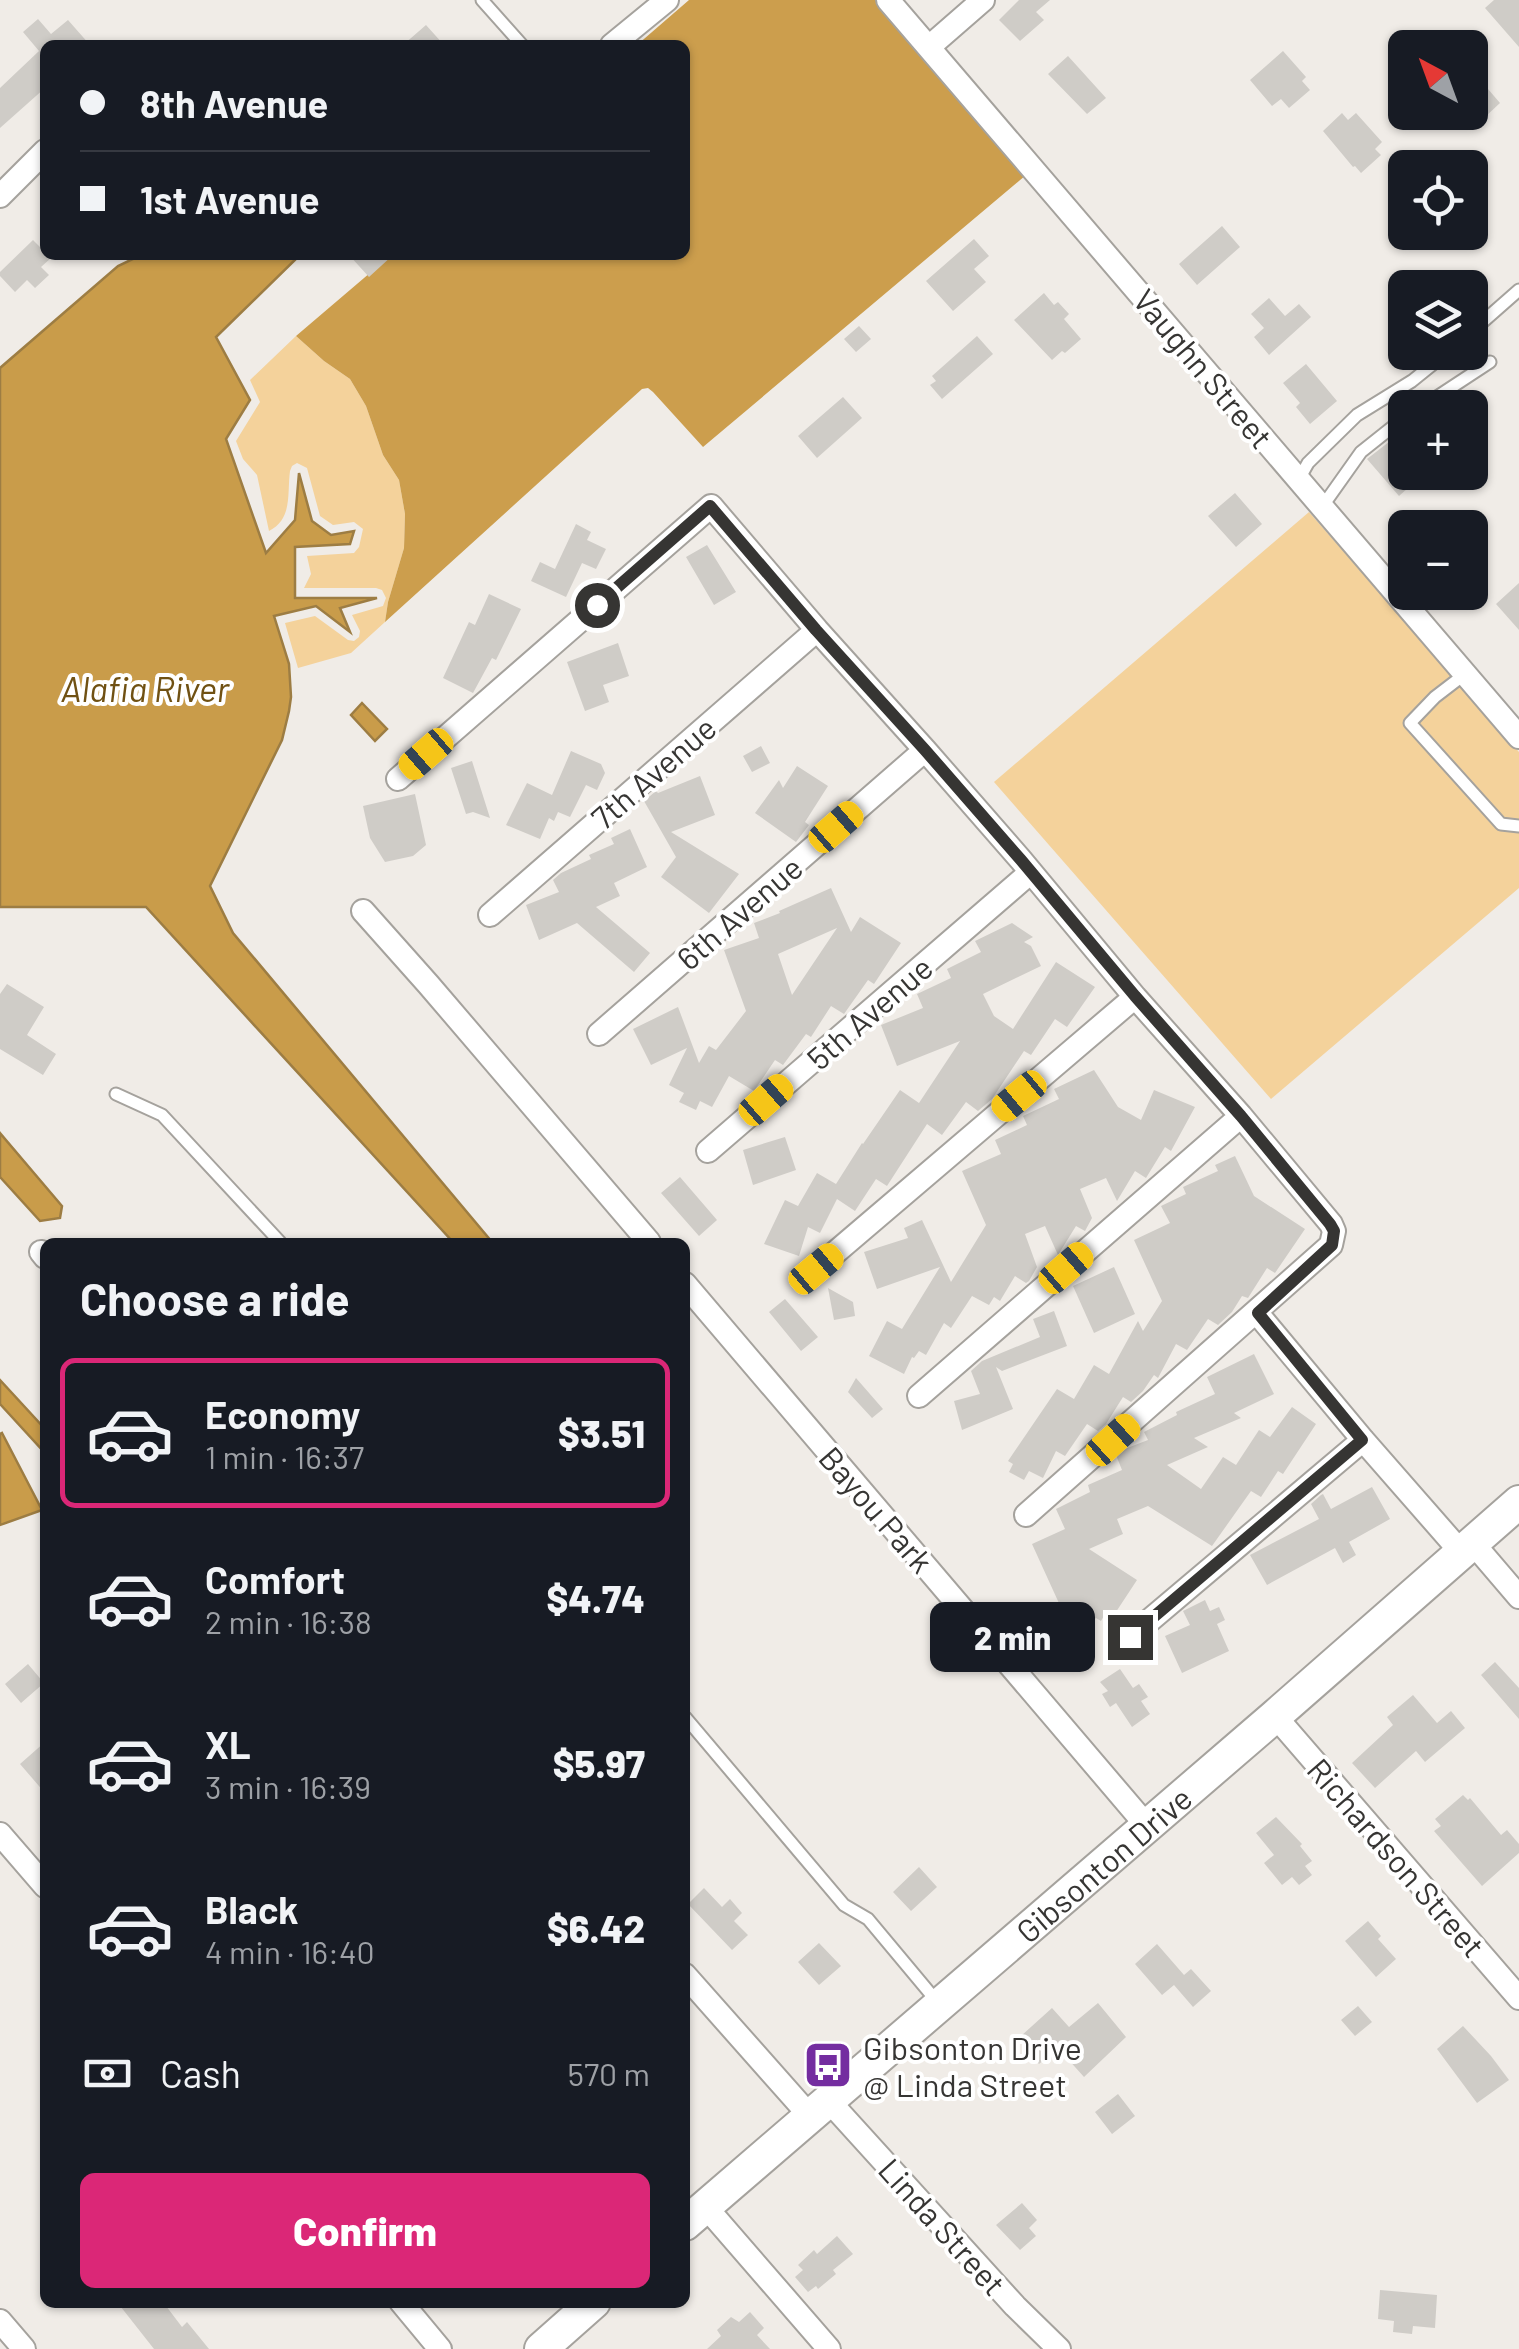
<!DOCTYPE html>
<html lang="en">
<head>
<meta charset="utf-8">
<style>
	:root { --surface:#171b24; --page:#242831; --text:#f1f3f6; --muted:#9ea1a6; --line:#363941; --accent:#db2777 }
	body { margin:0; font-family:Barlow,sans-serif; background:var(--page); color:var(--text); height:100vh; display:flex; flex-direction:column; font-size:38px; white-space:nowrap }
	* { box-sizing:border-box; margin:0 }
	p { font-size:32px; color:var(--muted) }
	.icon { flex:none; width:55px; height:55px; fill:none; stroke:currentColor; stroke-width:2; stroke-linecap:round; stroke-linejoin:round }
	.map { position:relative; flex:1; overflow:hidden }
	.sheet { position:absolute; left:40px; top:1238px; width:650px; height:1070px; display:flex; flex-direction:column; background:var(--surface); border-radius:15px; box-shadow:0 2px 8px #0004 }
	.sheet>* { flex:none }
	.banner { position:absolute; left:40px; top:40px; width:650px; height:220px; border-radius:15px; box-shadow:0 2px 8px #0004; display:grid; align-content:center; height:220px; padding:0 40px; background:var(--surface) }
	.needle { width:65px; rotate:319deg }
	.fabs { position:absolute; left:1388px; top:30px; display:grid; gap:20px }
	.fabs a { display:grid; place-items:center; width:100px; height:100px; border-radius:15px; background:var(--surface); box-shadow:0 2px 8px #0004; font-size:50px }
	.end { position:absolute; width:45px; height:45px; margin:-22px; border:12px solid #363533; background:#fff; box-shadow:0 0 0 5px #fff }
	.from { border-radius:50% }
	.bubble { position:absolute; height:70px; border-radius:15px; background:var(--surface); box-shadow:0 2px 8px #0004; font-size:32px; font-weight:800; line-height:70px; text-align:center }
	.car { position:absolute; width:30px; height:60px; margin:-30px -15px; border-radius:12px; box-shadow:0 0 8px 2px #0007; background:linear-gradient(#f5c518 24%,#345 0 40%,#f5c518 0 76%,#345 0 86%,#f5c518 0) }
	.banner b { display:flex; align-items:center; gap:35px; height:95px; font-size:38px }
	.banner b+b { border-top:2px solid var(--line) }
	.banner i { width:25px; height:25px; background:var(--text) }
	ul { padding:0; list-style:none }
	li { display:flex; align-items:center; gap:30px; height:150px; margin:0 20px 15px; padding:0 20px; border:5px solid transparent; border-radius:15px }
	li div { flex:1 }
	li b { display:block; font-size:38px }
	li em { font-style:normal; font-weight:800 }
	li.active { border-color:var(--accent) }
	li>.icon { width:90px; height:90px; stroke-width:1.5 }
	h2 { padding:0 40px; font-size:45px; line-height:120px }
	.pay { display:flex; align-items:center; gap:25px; height:110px; padding:0 40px; font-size:38px }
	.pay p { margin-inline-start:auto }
	.primary-button { display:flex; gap:20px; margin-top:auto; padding:20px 40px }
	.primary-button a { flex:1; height:115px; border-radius:15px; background:var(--accent); color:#fff; font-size:40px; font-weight:800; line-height:115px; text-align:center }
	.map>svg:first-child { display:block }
	.green { fill:#f4d29b }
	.forest { fill:#cc9e4d }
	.water { fill:#c99c4a; stroke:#9d7d43; stroke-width:2.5 }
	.building { fill:#cfccc7; fill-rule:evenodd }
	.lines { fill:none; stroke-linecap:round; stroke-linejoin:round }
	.lane-casing { stroke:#a5a29d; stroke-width:15 }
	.street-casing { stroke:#a5a29d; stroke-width:26 }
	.secondary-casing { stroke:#a5a29d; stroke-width:36 }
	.lane { stroke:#fff; stroke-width:11 }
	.street { stroke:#fff; stroke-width:22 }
	.secondary { stroke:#fff; stroke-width:32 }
	.route { stroke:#363533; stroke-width:12 }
	.labels { text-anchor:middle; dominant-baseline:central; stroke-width:8; stroke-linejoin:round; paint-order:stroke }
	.street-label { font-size:32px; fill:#363533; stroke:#fff }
	.poi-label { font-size:32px; fill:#363533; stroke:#fff; text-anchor:start }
	.water-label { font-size:35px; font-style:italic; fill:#705113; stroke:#fff }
</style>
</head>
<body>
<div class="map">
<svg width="1519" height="2349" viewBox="0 0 1519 2349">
	<rect width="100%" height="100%" fill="#f0ece7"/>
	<!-- green -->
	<path class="green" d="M296,336L324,361L350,379L366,406L383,455L399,480L405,514L404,548L388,602L385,622L351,653L298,668L285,623L315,616L348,640L354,641L359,637L360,631L352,615L383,606L386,598L382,590L376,588H304L311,574L307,556L354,553L359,547L363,529L354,522L333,525L320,516L307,468L297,463L292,466L290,471C287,493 293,519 269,531L257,475L243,459L236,441L260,402L250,380Z
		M1309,512L1519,752V888L1271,1099L994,782Z"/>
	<!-- forest -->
	<path class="forest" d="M689,0H875L1026,175L703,447L653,392L648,388L642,389L385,622L388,602L404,548L405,514L399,480L383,455L366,406L350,379L324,361L296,336L391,255H685V45H637Z"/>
	<!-- water -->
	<path class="water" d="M141,255H300L216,337L250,400L226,439L266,553L295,520L299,473L312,521L331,535L354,531L350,544L295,547V598H377L340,608L350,632L316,606L274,616L289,664L291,697L289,711L282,740L210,886L233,933L492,1242H453L146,907H0V368L118,266Z
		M362,703L387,729L375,741L351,715Z
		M0,1133L62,1206L60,1218L40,1221L0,1177Z
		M0,1380L45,1429V1453L0,1404Z
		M2,1433L42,1510L0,1525V1434Z"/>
	<!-- building -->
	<path class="building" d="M1019,0H1050L1036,12L1044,20L1020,41L999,20Z
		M1494,0H1519V47L1485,8Z
		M38,19L51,34L68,20L90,45H45V88L0,128V88L39,51L23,32Z
		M426,25L444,45H403Z
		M1283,51L1306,77L1302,81L1310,90L1289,108L1281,99L1272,106L1250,80Z
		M1068,56L1106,98L1087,114L1048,74Z
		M1470,68L1500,103L1485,117L1470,100Z
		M1342,113L1348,120L1356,113L1382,142L1375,149L1381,155L1361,173L1355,166L1353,167L1323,131Z
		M1222,226L1240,247L1197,285L1179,264Z
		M974,239L989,256L974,269L986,282L953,311L926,281Z
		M33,240L45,252V255L51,258L41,267L49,275L35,288L27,280L15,292L0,276V272Z
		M349,255H393L369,277Z
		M1044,293L1054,305L1058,302L1069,314L1064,319L1081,339L1065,353L1062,351L1052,360L1014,320Z
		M1269,298L1285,316L1299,304L1311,317L1269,355L1254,337L1264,328L1251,314Z
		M859,326L871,339L856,352L844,339Z
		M977,336L993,354L942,399L930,385L936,381L932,376Z
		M1306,364L1337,401L1310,424L1296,407L1300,403L1283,383Z
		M843,397L862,418L817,458L798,436Z
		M1405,433V472H1426L1399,496L1367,459L1394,438L1396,441Z
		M1235,493L1262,524L1236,547L1208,516Z
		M576,524L591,532L587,540L606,549L596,569L582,563L566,597L531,581L540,562L555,569Z
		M707,545L736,592L714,605L686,557Z
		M1519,583V630L1496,604Z
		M489,594L521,609L496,660L492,658L473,693L443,678L469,622L475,625Z
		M618,643L629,676L603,685L609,702L585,711L567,662Z
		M761,746L770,763L752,772L743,756Z
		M571,751L601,764L605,773L597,790L586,785L570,817L558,812L554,821L549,818L540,839L506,825L527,783L552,795Z
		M472,761L490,818L473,812L466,814L451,768Z
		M797,766L828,786L805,822L809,825L796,842L755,813L779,780L783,788Z
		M700,776L715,815L671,832L739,874L709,913L661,877L676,857L644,801L656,791L658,793Z
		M415,794L426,845L413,856L385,862L370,838L363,806Z
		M630,829L647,867L614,883L620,896L596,907L650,953L634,972L577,923L539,940L526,905L559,892L553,880L561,873L591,859L589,855L614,844L611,838Z
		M831,888L851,932L860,917L901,943L874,984L868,980L844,1014L831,1006L811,1037L806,1034L783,1065L775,1060L754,1091L729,1076L712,1107L700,1101L696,1110L679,1102L684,1093L669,1085L687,1048L651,1065L633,1029L678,1007L699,1063L709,1046L716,1050L746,1011L724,950L759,938L754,923L780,913L779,911ZM837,928L792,995L778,954Z
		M1012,923L1033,937L1024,942L1031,946L1041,966L983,994L994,1016L1013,1029L1056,962L1095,987L1067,1027L1055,1019L1031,1055L1024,1051L992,1099L978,1111L966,1102L942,1135L927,1124L887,1186L876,1179L855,1211L837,1199L820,1233L808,1227L799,1256L764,1244L785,1200L798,1206L817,1173L836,1184L862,1143L863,1144L900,1090L919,1103L960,1041L897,1066L881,1025L923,1008L917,994L951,978L947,969L981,952L975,941Z
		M7,984L44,1007L27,1035L56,1054L43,1075L0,1049V994Z
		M1094,1070L1118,1107L1141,1120L1154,1090L1195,1107L1171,1151L1165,1147L1146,1178L1135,1171L1117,1201L1106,1178L1080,1189L1092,1218L1085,1231L1076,1226L1058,1255L1045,1226L1025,1234L1037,1267L1029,1281L1026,1283L1015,1276L1000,1301L994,1297L989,1305L972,1296L951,1328L944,1323L926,1355L919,1351L914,1358L912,1357L904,1374L869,1356L887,1321L902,1329L940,1267L877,1289L864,1252L908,1238L904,1228L922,1220L951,1282L986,1225L962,1171L1001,1154L995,1140L1027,1125L1023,1116L1059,1099L1054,1089Z
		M785,1137L796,1170L753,1185L743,1150Z
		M1235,1156L1254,1196L1305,1229L1275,1273L1267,1268L1248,1298L1242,1296L1232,1312L1218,1325L1208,1319L1187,1350L1176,1344L1158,1378L1154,1375L1143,1391L1131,1402L1123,1397L1106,1424L1098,1431L1087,1424L1065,1456L1056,1451L1043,1478L1029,1471L1024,1480L1009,1472L1013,1464L1008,1461L1057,1389L1074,1399L1094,1365L1109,1374L1138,1321L1143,1331L1162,1301L1134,1240L1170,1223L1161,1206L1186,1194L1183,1187L1218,1171L1215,1165Z
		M680,1177L717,1220L699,1236L661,1193Z
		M1114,1267L1135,1314L1094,1333L1073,1286Z
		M828,1288L853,1302L855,1316L834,1320Z
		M785,1299L818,1337L801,1351L769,1312Z
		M1054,1311L1067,1346L1002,1371L996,1367L1013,1409L962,1430L954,1401L980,1394L971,1371L982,1361L1040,1337L1033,1319Z
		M1254,1354L1274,1394L1234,1413L1241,1418L1194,1438L1208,1447L1167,1465L1201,1489L1223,1457L1236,1465L1259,1430L1270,1437L1292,1407L1316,1424L1283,1474L1278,1471L1261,1497L1251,1491L1212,1546L1148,1506L1117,1519L1123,1534L1089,1549L1137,1580L1112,1618L1105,1614L1101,1621L1096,1618L1067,1643L1056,1630L1068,1623L1032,1544L1065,1529L1056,1509L1090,1492L1088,1485L1122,1470L1116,1455L1122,1450L1148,1440L1144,1432L1177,1415L1176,1412L1215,1394L1207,1377Z
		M856,1378L883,1409L872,1418L848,1392Z
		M1372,1487L1390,1519L1349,1542L1356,1555L1343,1563L1335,1548L1267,1585L1250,1555L1319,1519L1311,1504L1321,1495L1323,1494L1331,1509Z
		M1205,1600L1210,1611L1219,1607L1225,1620L1217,1624L1229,1651L1182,1673L1165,1636L1190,1625L1183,1611Z
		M1495,1662L1519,1688V1719L1481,1675Z
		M28,1664L44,1683L21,1703L5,1684Z
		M1120,1669L1133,1688L1139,1684L1148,1697L1141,1701L1150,1714L1132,1727L1116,1703L1110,1707L1102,1694L1108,1691L1100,1682Z
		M1413,1695L1437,1723L1451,1711L1465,1728L1425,1762L1416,1751L1375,1788L1352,1763L1393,1725L1387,1717Z
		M45,1742V1793L20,1764Z
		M1463,1795L1468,1800L1470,1798L1501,1835L1507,1830L1519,1844V1853L1482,1886L1434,1831L1441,1826L1435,1819Z
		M1276,1817L1302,1844L1300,1846L1312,1861L1305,1866L1312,1875L1299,1885L1292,1877L1282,1885L1264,1863L1274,1855L1256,1833Z
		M919,1867L937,1887L911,1911L893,1892Z
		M704,1888L722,1907L730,1899L742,1913L734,1921L748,1935L732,1950L688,1904Z
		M1368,1921L1381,1936L1378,1939L1396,1959L1376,1977L1345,1941Z
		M819,1943L841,1966L819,1985L798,1962Z
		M1157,1944L1184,1975L1191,1969L1211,1991L1193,2007L1174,1985L1162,1995L1135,1964Z
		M1098,2003L1126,2037L1084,2077L1058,2048L1039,2064L1024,2048L1028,2044L1021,2036L1052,2008L1069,2027Z
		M1358,2006L1372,2022L1355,2036L1341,2020Z
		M1463,2026L1491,2056L1509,2080L1477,2103L1437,2049Z
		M1118,2094L1135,2116L1112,2134L1095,2112Z
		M1022,2203L1037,2220L1029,2228L1036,2236L1020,2250L996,2225Z
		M837,2236L853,2254L833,2270L836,2274L818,2289L816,2286L808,2292L795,2277L803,2270L798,2265L814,2250L817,2254Z
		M1380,2290L1437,2295L1435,2328L1413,2326L1412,2334L1393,2332L1394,2321L1378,2319Z
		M117,2302H163L182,2327L187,2322L209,2349H154Z
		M750,2312L764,2328L757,2335L770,2349H707L721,2336L717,2330L731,2317L739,2322Z"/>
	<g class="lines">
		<!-- lane casing -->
		<g class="lane-casing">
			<path id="lane" d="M482,0L522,45
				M1470,333L1519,290
				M1420,408L1490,362
				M1299,479L1308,463L1357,415L1412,381L1448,352
				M1322,507L1361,452L1405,417
				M1465,674L1435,697L1410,723L1501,824L1519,826
				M116,1094L162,1115L280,1242
				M685,1717L844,1905L868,1919L939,2004"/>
		</g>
		<!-- street casing -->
		<g class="street-casing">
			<path id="street" d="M888,0L1519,737
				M612,45L667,0
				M929,47L983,0
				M0,196L45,151
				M398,779L711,506L817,630L925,750L1021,860L1135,997L1241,1116L1331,1224L1334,1231L1331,1245L1026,1515
				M363,911L428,984L649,1242
				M490,915L817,630
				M599,1034L925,750
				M708,1151L1031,872
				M41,1252L45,1257
				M816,1269L1135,997
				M685,1284L1147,1826
				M1257,1313L1363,1440L1461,1552
				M919,1396L1241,1116
				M1472,1542L1519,1597
				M1130,1637L1363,1440
				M1275,1716L1519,1998
				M0,1834L45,1886
				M685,1975L810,2116
				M828,2100L1015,2306L1059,2349
				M705,2206L829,2349
				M401,2302L440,2349
				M0,2321L24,2349"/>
		</g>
		<!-- secondary casing -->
		<g class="secondary-casing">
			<g id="secondary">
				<path id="s1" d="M685,2224L1275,1716L1519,1502"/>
				<path d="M541,2349L594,2302"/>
			</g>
		</g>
		<!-- lane -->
		<use href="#lane" class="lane"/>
		<!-- street -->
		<use href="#street" class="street"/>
		<!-- secondary -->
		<use href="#secondary" class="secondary"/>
	</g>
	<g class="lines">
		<!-- route -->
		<path class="route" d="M597,605L710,506L816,630L925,750L1021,860L1135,996L1241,1116L1330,1224L1334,1231L1332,1245L1258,1313L1362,1440L1130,1637"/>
	</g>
	<!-- icons -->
	<defs>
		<g id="bus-square" transform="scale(2.5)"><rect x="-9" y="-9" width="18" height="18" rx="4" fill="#742da0" stroke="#fff"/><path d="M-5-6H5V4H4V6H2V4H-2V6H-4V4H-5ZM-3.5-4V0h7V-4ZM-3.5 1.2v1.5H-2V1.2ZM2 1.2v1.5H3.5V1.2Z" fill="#fff"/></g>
	</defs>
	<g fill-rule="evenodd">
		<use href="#bus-square" x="828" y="2065"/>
	</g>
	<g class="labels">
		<!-- street labels -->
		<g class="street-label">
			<text transform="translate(1204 368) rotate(50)">Vaughn Street</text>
			<text transform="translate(653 772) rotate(-41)">7th Avenue</text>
			<text transform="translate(739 912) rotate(-41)">6th Avenue</text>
			<text transform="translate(869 1012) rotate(-41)">5th Avenue</text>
			<text transform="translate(877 1509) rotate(49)">Bayou Park</text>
			<text transform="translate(1397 1857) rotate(49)">Richardson Street</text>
			<text stroke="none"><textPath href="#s1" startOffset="552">Gibsonton Drive</textPath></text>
			<text transform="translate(943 2226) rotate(48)">Linda Street</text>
		</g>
		<!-- poi labels -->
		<g class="poi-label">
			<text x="863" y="2047">Gibsonton Drive<tspan x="863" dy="37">@ Linda Street</tspan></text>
		</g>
		<!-- water labels -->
		<g class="water-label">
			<text x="145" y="688">Alafia River</text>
		</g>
	</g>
</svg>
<div class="fabs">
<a><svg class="needle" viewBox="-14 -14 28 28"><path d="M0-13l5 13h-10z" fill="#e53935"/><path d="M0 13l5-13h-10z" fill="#9ea1a6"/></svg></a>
<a><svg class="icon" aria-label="locate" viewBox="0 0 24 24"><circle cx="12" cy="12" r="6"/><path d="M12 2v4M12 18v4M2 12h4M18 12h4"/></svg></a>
<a><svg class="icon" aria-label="layers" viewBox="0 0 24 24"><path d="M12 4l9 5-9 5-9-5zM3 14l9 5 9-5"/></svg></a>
<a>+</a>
<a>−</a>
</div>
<i class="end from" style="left:597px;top:605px"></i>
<i class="end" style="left:1130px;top:1637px"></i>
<div class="bubble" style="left:930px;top:1602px;width:165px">2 min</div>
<i class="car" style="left:426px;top:754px;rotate:229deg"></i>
<i class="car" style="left:836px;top:827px;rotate:49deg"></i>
<i class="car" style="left:1019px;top:1096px;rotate:230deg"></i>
<i class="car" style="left:766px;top:1100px;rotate:49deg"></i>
<i class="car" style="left:1066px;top:1268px;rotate:49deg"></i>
<i class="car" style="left:816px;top:1269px;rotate:50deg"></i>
<i class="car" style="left:1113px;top:1440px;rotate:48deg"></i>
<div class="banner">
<b><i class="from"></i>8th Avenue</b>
<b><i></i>1st Avenue</b>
</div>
<section class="sheet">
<h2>Choose a ride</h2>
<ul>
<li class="active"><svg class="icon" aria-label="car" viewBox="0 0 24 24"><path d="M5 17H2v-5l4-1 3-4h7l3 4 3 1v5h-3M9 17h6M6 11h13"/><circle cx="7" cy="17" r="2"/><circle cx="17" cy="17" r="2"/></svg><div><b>Economy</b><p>1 min · 16:37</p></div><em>$3.51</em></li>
<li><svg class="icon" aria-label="car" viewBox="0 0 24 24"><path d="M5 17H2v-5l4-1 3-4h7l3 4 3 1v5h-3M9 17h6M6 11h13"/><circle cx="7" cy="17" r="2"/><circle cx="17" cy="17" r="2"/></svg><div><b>Comfort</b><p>2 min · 16:38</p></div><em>$4.74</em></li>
<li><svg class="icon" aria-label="car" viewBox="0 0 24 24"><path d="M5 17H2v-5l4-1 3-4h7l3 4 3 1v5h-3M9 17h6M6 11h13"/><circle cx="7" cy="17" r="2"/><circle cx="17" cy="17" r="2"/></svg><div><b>XL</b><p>3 min · 16:39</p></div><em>$5.97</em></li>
<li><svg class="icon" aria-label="car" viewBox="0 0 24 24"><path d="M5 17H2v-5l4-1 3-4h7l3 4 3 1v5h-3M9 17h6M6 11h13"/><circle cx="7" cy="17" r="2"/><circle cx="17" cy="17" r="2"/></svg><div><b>Black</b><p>4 min · 16:40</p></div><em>$6.42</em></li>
</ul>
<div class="pay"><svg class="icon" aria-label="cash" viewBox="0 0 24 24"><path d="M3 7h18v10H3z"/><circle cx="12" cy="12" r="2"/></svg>Cash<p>570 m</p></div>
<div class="primary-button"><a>Confirm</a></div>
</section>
</div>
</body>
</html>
